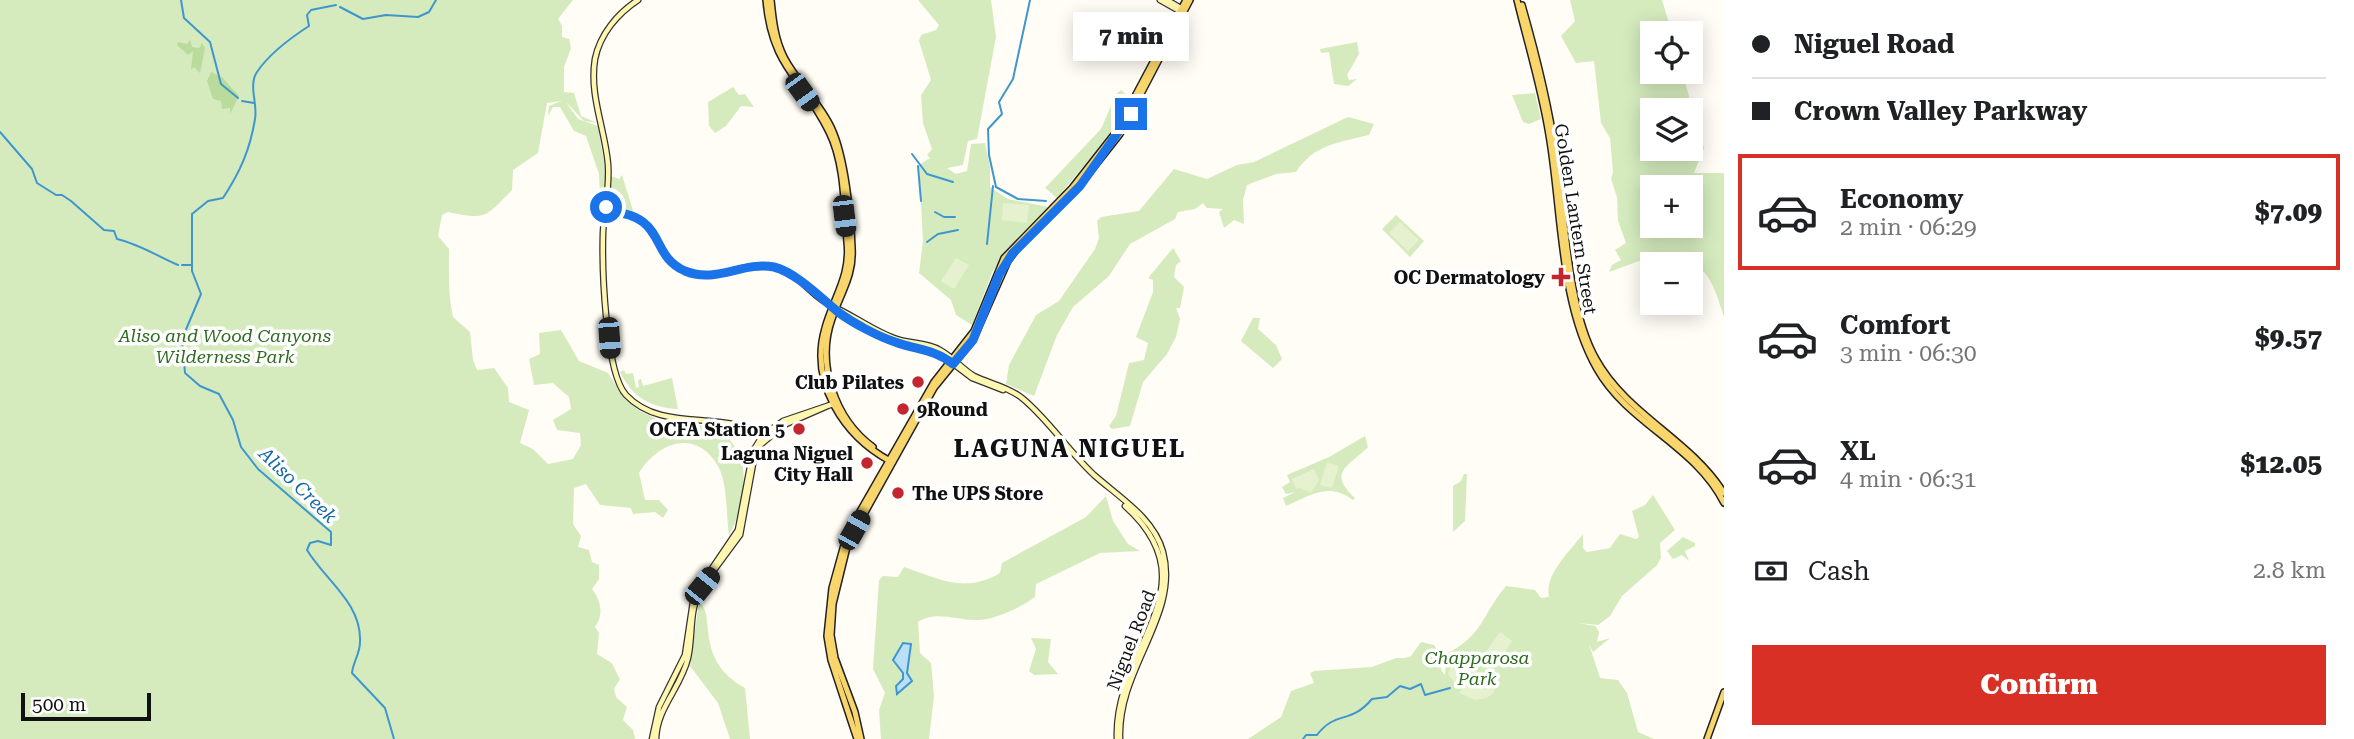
<!DOCTYPE html>
<html lang="en">
<head>
<meta charset="utf-8">
<style>
	:root { --surface:#fff; --page:#f6f6f6; --text:#202124; --muted:#757577; --line:#e0e0e0; --accent:#d93025 }
	body { margin:0; font-family:"Roboto Serif",serif; background:var(--page); color:var(--text); height:100vh; display:flex; flex-direction:column; font-size:26px; white-space:nowrap }
	* { box-sizing:border-box; margin:0 }
	p { font-size:23px; color:var(--muted) }
	.icon { flex:none; width:38px; height:38px; fill:none; stroke:currentColor; stroke-width:2; stroke-linecap:round; stroke-linejoin:round }
	.map { position:relative; flex:1; overflow:hidden }
	.drawer { display:flex; flex-direction:column; background:var(--surface); width:630px }
	.drawer>* { flex:none }
	.top-card { display:grid; align-content:center; height:154px; padding:0 28px; background:var(--surface) }
	.controls { position:absolute; left:1640px; top:21px; display:grid; gap:14px }
	.controls a { display:grid; place-items:center; width:63px; height:63px; border-radius:0px; background:var(--surface); box-shadow:0 4px 18px #0003; font-size:35px }
	.scale { position:absolute; left:21px; bottom:18px; width:130px; box-sizing:border-box; padding-left:7px; border:4px solid #111; border-top:0; font-size:19px; line-height:24px; white-space:nowrap; color:#111; -webkit-text-stroke:5px #fff; paint-order:stroke }
	.end { position:absolute; width:32px; height:32px; margin:-16px; border:9px solid #1a73e8; background:#fff; box-shadow:0 0 0 4px #fff }
	.from { border-radius:50% }
	.bubble { position:absolute; height:49px; border-radius:0px; background:var(--surface); box-shadow:0 4px 18px #0003; font-size:23px; font-weight:800; line-height:49px; text-align:center }
	.car { position:absolute; width:21px; height:42px; margin:-21px -10px; border-radius:9px; box-shadow:0 0 5px 2px #0007; background:linear-gradient(#222 24%,#8ab4d8 0 40%,#222 0 76%,#8ab4d8 0 86%,#222 0) }
	.top-card b { display:flex; align-items:center; gap:24px; height:66px; font-size:26px }
	.top-card b+b { border-top:2px solid var(--line) }
	.top-card i { width:18px; height:18px; background:var(--text) }
	ul { padding:0; list-style:none }
	li { display:flex; align-items:center; gap:21px; height:116px; margin:0 14px 10px; padding:0 14px; border:4px solid transparent; border-radius:0px }
	li div { flex:1 }
	li b { display:block; font-size:26px }
	li em { font-style:normal; font-weight:800 }
	li.active { border-color:var(--accent) }
	li>.icon { width:63px; height:63px; stroke-width:1.5 }
	.pay { display:flex; align-items:center; gap:18px; height:77px; padding:0 28px; font-size:26px }
	.pay p { margin-inline-start:auto }
	.action { display:flex; gap:14px; margin-top:auto; padding:14px 28px }
	.action a { flex:1; height:80px; border-radius:0px; background:var(--accent); color:#fff; font-size:28px; font-weight:800; line-height:80px; text-align:center }
	main { display:flex; flex:1; min-height:0 }
	.map>svg:first-child { display:block }
	.green { fill:#d5ebbd; fill-rule:evenodd }
	.forest { fill:#b9dc9c }
	.pitch { fill:#e6f2cf }
	.water { fill:#b9e0f7; stroke:#3f96cf; stroke-width:2 }
	.lines { fill:none; stroke-linecap:round; stroke-linejoin:round }
	.stream { stroke:#3f96cf; stroke-width:2 }
	.secondary-casing { stroke:#333; stroke-width:7 }
	.primary-casing { stroke:#222; stroke-width:8 }
	.secondary { stroke:#fff6b0; stroke-width:4.5 }
	.primary { stroke:#f9d66b; stroke-width:5 }
	.route { stroke:#1a73e8; stroke-width:9 }
	.poi-dot { fill:#c4262e; stroke:#fff; stroke-width:2.5 }
	.labels { text-anchor:middle; dominant-baseline:central; stroke-width:7; stroke-linejoin:round; paint-order:stroke }
	.street-label { font-size:18px; fill:#111; stroke:#fff }
	.poi-label { font-size:18px; font-weight:bold; fill:#111; stroke:#fff; text-anchor:end }
	.park-label { font-size:18px; font-style:italic; fill:#2f6b1f; stroke:#fff }
	.water-label { font-size:19px; font-style:italic; fill:#1768a6; stroke:#fff }
	.district-label { font-size:24px; font-weight:bold; letter-spacing:2px; fill:#111; stroke:#fff }
</style>
</head>
<body>
<main>
<div class="map">
<svg width="1724" height="739" viewBox="0 0 1724 739">
	<rect width="100%" height="100%" fill="#fffdf5"/>
	<!-- green -->
	<path class="green" d="M0,0H573L558,19L562,26V37L569,39L571,48L564,67V92L574,93L581,116L597,123L584,121L566,102L578,119L598,126L606,173L604,201L600,200L599,174L586,136L574,131L560,107H553L548,116L549,106L561,101L547,103L538,153L513,170L512,190C485,218 486,220 448,212L442,215L438,236L449,249C449,272 448,294 453,317L470,332L473,360L477,370L494,368L508,388L509,402L529,410L520,443L533,449L548,464L573,459L581,445L580,433L557,430L553,420L571,409L569,397L553,383L534,385L529,359L540,354L539,333L561,330L579,361L608,373L625,399L640,411L659,420L722,428C727,438 736,446 740,456C749,479 740,515 729,536C726,515 728,484 718,466C696,428 658,442 639,473L645,500H659L668,510L663,518L655,512L633,514L631,508L600,505L586,484L574,488L573,524L581,536L578,547L589,550L592,562L599,565V579L592,589C601,600 604,615 595,627L599,633L597,654C616,666 609,658 620,679L614,689L616,697L627,707L623,720L633,730L635,739H0Z
		M918,0H991L996,37L977,139L968,141L963,165L947,168L956,174L967,171L971,144L985,143L990,167V187L1008,199L1048,207L1004,252L992,273L972,325L956,315L951,300L919,273L923,241L919,165L930,158L927,155L932,149L923,123L921,95L931,80L919,41L921,35L936,30L939,25Z
		M1570,0H1662L1672,33H1652V72H1682L1704,148L1694,173H1724V317C1716,292 1711,271 1686,258L1681,264H1652V270L1639,261L1609,272L1612,265L1621,260L1615,250L1626,243L1618,221L1617,197L1611,179L1613,172L1610,138L1601,123L1594,61L1576,63L1561,36L1575,21ZM1690,110V149H1652V110ZM1652,187H1690V226H1652Z
		M1357,42L1359,54L1347,75L1349,80L1357,79L1348,86L1334,84L1329,52L1321,53L1320,49Z
		M733,87L739,95L745,94L754,107L741,106L726,126L715,133L709,126L708,102Z
		M1121,90L1131,98L1113,131L1057,198L1045,188L1101,129L1116,94Z
		M1535,93L1541,119L1529,124L1523,122L1512,95Z
		M1348,117L1374,124L1369,135C1340,142 1313,145 1296,172L1276,174L1247,185L1243,200L1244,224L1234,220L1224,228L1219,212L1223,209L1207,208L1203,203L1195,209L1178,212L1175,219L1130,244L1109,276L1073,307L1057,335L1034,396L1006,384L1009,365L1036,315L1059,301L1095,249L1099,238L1097,221L1101,217L1139,211L1174,169L1207,179L1237,165L1254,162Z
		M622,175L634,214L609,206L611,176L619,179Z
		M1396,215L1424,241L1410,257L1382,229Z
		M1173,248L1181,261L1176,265L1174,277L1184,287L1180,308H1176L1180,319L1176,337L1167,354L1143,382L1130,426L1112,429L1109,426L1116,416L1129,363L1144,360L1148,343L1136,337L1153,292V280L1148,278Z
		M1253,318H1260L1258,329L1276,345L1282,359L1273,368L1241,341Z
		M624,370L626,374L633,373L636,388L639,387L638,380L641,379L643,386L672,378L678,409C651,408 632,397 620,372Z
		M1365,436L1368,447C1348,467 1327,472 1355,498L1353,500C1327,481 1309,497 1286,506L1283,498L1295,492L1286,494L1282,487L1290,482L1287,475L1329,457Z
		M1464,474H1467L1465,521L1453,532V486L1461,481Z
		M1653,495L1675,530L1660,543L1661,558L1657,565L1622,596L1610,616L1598,625L1578,623L1595,626L1599,632L1597,642L1610,638L1593,652L1589,644L1600,678L1618,680L1627,693L1638,732L1654,739H1248L1281,717L1291,691L1314,683L1310,673L1314,671L1372,667L1396,658H1405L1411,656L1421,642L1434,645C1439,653 1443,660 1441,670L1445,675L1446,654C1484,635 1482,614 1506,586L1535,590L1541,598L1549,597C1544,575 1570,551 1583,534V548L1587,552L1610,548L1620,534L1636,539L1639,537L1632,511L1645,505Z
		M1106,496L1113,521L1128,544L1140,551L1100,553L1036,584L1035,597C1022,607 994,620 978,620C958,621 936,610 918,622L920,653L931,663L934,696L929,739H881L879,710L885,693L873,669L879,580L883,576L898,577L904,567C940,579 964,594 1000,573L1002,563L1086,517Z
		M1683,537L1695,543V546L1685,551L1689,561L1682,555L1673,559L1667,551Z
		M699,602C717,615 693,659 745,688L750,739H730L718,703L690,666Z
		M1031,638L1051,639L1048,662L1058,674L1034,675L1029,671L1036,649Z"/>
	<!-- forest -->
	<path class="forest" d="M190,40L192,47L199,48L202,43L205,48L200,73L194,67L191,70L193,51L188,55L177,45L178,42L187,44Z
		M211,72L222,77L239,96L230,114V108L222,109L221,101L213,99L207,81Z"/>
	<!-- pitch -->
	<path class="pitch" d="M1003,203L1029,205L1027,223L1002,220Z
		M1400,222L1419,240L1408,251L1389,233Z
		M956,258L969,265L954,289L941,281Z
		M1327,462L1339,466L1332,488L1320,485Z
		M1314,469L1319,480L1311,493L1300,488L1296,489L1292,479Z
		M1500,632L1512,641L1498,662L1485,653Z
		M1455,656L1472,670L1459,688L1448,674Z
		M1475,674L1495,691L1487,698L1475,700L1459,693Z"/>
	<!-- water -->
	<path class="water" d="M903,643L911,644L907,673L912,681L897,694L896,686L903,679V673L893,660Z"/>
	<g class="lines">
		<!-- stream -->
		<path class="stream" d="M181,0L184,18L210,42L221,84L238,98
			M1030,0L1013,79L999,102L1002,114L988,129L989,155L996,187L1018,199L1046,201
			M336,5L311,10L307,15L309,26C292,37 269,54 257,72C248,85 258,104 255,119C250,150 240,172 223,198L208,201L192,214V271L201,294L182,339L185,373L200,386L219,394L233,420L241,447L258,469L331,532V545L318,541L310,543L307,550C325,580 362,603 360,642C360,654 353,662 352,673L385,708L394,739
			M340,7L363,19L386,15L418,17L429,12L436,0
			M242,101L254,103
			M0,132L32,169L37,183L56,195H62L71,201L104,230L114,231L117,239C139,244 157,256 178,265
			M912,154L927,174L953,182
			M918,166L921,201
			M935,212L944,217H955
			M927,242L938,234L958,230
			M987,244L993,186
			M182,265H191
			M1303,739L1306,735H1317C1336,710 1350,725 1372,699L1387,697L1400,686L1410,689L1421,684L1425,695L1450,688"/>
		<!-- secondary casing -->
		<g class="secondary-casing">
			<path id="secondary" d="M638,0C618,13 600,34 595,59C589,95 605,129 608,164C610,188 604,210 603,233C602,266 605,372 626,395C664,435 725,407 766,438
				M1160,0L1183,13
				M1167,0L1184,10
				M606,211C669,216 647,253 685,271C716,285 746,258 778,268C801,275 812,298 834,307C854,316 874,331 894,338C909,344 926,342 940,350C953,357 962,369 974,376C990,384 1007,386 1022,398C1049,420 1068,451 1094,475C1119,497 1154,518 1163,552C1180,616 1117,668 1120,739
				M837,309L889,340L903,344
				M918,346L939,353L972,378L1003,390
				M703,585L740,535L753,464L759,446L784,425L832,404
				M652,739L659,707L685,655L694,595L738,530L753,451L763,435L783,421L833,404
				M656,739C657,707 681,688 688,658C693,636 689,613 699,593
				M1117,739C1113,647 1215,587 1125,506"/>
		</g>
		<!-- primary casing -->
		<g class="primary-casing">
			<path id="primary" d="M766,0C772,69 803,78 829,132C845,164 844,207 847,242C851,276 833,298 825,328C809,383 844,436 890,461
				M771,0C773,20 775,39 784,57C797,82 819,102 831,127C845,156 851,215 852,248C854,276 840,294 832,319C816,364 835,419 873,447
				M1517,0C1528,45 1542,90 1549,135C1562,209 1559,303 1597,369C1628,424 1695,445 1724,503
				M1522,5C1536,54 1549,105 1556,156C1565,215 1567,308 1596,359C1627,415 1690,439 1724,493
				M857,739L831,660L827,636L832,588L847,534L934,382L974,331L1004,258L1072,188L1116,132L1186,0
				M861,739L855,712L835,658L831,635L833,604L848,543L934,388L973,340L1008,261L1022,242L1075,191L1120,134L1190,0
				M1707,739L1724,692"/>
		</g>
		<!-- secondary -->
		<use href="#secondary" class="secondary"/>
		<!-- primary -->
		<use href="#primary" class="primary"/>
	</g>
	<g class="lines">
		<!-- route -->
		<path class="route" d="M606,207V211C669,215 647,254 685,271C716,284 743,261 774,267C795,272 821,298 838,312C853,323 877,336 895,342C917,350 934,349 953,364L973,340L999,275L1012,254L1080,186L1131,114"/>
	</g>
	<!-- markers -->
	<g class="poi-dot">
		<path d="M1557.5 266.5h7v7h7v7h-7v7h-7v-7h-7v-7h7z"/>
		<circle cx="918" cy="382" r="7"/>
		<circle cx="903" cy="409" r="7"/>
		<circle cx="799" cy="429" r="7"/>
		<circle cx="867" cy="463" r="7"/>
		<circle cx="898" cy="493" r="7"/>
	</g>
	<g class="labels">
		<!-- street labels -->
		<g class="street-label">
			<text transform="translate(1576 219) rotate(81)">Golden Lantern Street</text>
			<text transform="translate(1131 640) rotate(-69)">Niguel Road</text>
		</g>
		<!-- poi labels -->
		<g class="poi-label">
			<text x="1545" y="277">OC Dermatology</text>
			<text x="904" y="382">Club Pilates</text>
			<text x="917" y="409" text-anchor="start">9Round</text>
			<text x="785" y="429">OCFA Station 5</text>
			<text x="853" y="453">Laguna Niguel<tspan x="853" dy="21">City Hall</tspan></text>
			<text x="912" y="493" text-anchor="start">The UPS Store</text>
		</g>
		<!-- park labels -->
		<g class="park-label">
			<text x="225" y="335">Aliso and Wood Canyons<tspan x="225" dy="21">Wilderness Park</tspan></text>
			<text x="1477" y="657">Chapparosa<tspan x="1477" dy="21">Park</tspan></text>
		</g>
		<!-- water labels -->
		<g class="water-label">
			<text transform="translate(298 485) rotate(44)">Aliso Creek</text>
		</g>
		<!-- district labels -->
		<g class="district-label">
			<text x="1070" y="449">LAGUNA NIGUEL</text>
		</g>
	</g>
</svg>
<div class="controls">
<a><svg class="icon" aria-label="locate" viewBox="0 0 24 24"><circle cx="12" cy="12" r="6"/><path d="M12 2v4M12 18v4M2 12h4M18 12h4"/></svg></a>
<a><svg class="icon" aria-label="layers" viewBox="0 0 24 24"><path d="M12 4l9 5-9 5-9-5zM3 14l9 5 9-5"/></svg></a>
<a>+</a>
<a>−</a>
</div>
<div class="scale">500 m</div>
<i class="end from" style="left:606px;top:207px"></i>
<i class="end" style="left:1131px;top:114px"></i>
<div class="bubble" style="left:1073px;top:12px;width:116px">7 min</div>
<i class="car" style="left:802px;top:92px;rotate:144deg"></i>
<i class="car" style="left:844px;top:216px;rotate:173deg"></i>
<i class="car" style="left:609px;top:338px;rotate:176deg"></i>
<i class="car" style="left:854px;top:530px;rotate:29deg"></i>
<i class="car" style="left:702px;top:586px;rotate:39deg"></i>
</div>
<section class="drawer">
<div class="top-card">
<b><i class="from"></i>Niguel Road</b>
<b><i></i>Crown Valley Parkway</b>
</div>
<ul>
<li class="active"><svg class="icon" aria-label="car" viewBox="0 0 24 24"><path d="M5 17H2v-5l4-1 3-4h7l3 4 3 1v5h-3M9 17h6M6 11h13"/><circle cx="7" cy="17" r="2"/><circle cx="17" cy="17" r="2"/></svg><div><b>Economy</b><p>2 min · 06:29</p></div><em>$7.09</em></li>
<li><svg class="icon" aria-label="car" viewBox="0 0 24 24"><path d="M5 17H2v-5l4-1 3-4h7l3 4 3 1v5h-3M9 17h6M6 11h13"/><circle cx="7" cy="17" r="2"/><circle cx="17" cy="17" r="2"/></svg><div><b>Comfort</b><p>3 min · 06:30</p></div><em>$9.57</em></li>
<li><svg class="icon" aria-label="car" viewBox="0 0 24 24"><path d="M5 17H2v-5l4-1 3-4h7l3 4 3 1v5h-3M9 17h6M6 11h13"/><circle cx="7" cy="17" r="2"/><circle cx="17" cy="17" r="2"/></svg><div><b>XL</b><p>4 min · 06:31</p></div><em>$12.05</em></li>
</ul>
<div class="pay"><svg class="icon" aria-label="cash" viewBox="0 0 24 24"><path d="M3 7h18v10H3z"/><circle cx="12" cy="12" r="2"/></svg>Cash<p>2.8 km</p></div>
<div class="action"><a>Confirm</a></div>
</section>
</main>
</body>
</html>
